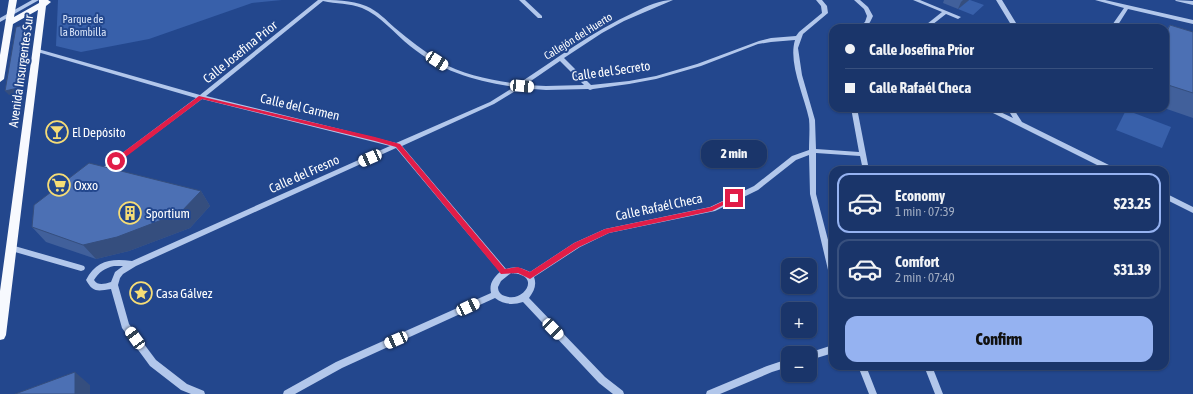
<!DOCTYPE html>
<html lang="en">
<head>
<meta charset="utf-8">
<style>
	:root { --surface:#1a356a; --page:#233d70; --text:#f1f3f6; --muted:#9fabc1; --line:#38507e; --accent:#95b2f1 }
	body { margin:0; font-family:"Asap Condensed",sans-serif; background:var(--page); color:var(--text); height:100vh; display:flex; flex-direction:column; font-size:15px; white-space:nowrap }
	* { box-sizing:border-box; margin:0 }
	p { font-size:13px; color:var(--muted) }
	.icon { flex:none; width:22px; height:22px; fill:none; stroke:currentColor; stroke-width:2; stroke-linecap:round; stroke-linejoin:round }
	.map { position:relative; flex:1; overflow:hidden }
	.details { position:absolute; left:829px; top:166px; width:340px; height:204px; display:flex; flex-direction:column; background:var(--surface); border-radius:12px; box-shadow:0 1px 3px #0004,0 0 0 1px var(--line) }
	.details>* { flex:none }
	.hud { position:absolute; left:829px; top:24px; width:340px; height:88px; border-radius:12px; box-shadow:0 1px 3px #0004,0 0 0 1px var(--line); display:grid; align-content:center; height:88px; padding:0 16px; background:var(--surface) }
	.buttons { position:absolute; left:781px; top:258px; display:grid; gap:8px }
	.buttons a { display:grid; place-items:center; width:36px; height:36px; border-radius:8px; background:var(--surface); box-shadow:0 1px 3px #0004,0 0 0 1px var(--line); font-size:20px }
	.end { position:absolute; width:18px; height:18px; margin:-9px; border:5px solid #e11d48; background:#fff; box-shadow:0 0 0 2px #fff }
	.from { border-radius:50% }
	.bubble { position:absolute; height:28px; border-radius:12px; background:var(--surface); box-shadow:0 1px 3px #0004,0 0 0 1px var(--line); font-size:13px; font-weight:800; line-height:28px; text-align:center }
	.car { position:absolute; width:12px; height:24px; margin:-12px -6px; border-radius:5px; box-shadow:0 0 3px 1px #0007; background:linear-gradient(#fff 24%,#345 0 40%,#fff 0 76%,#345 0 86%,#fff 0) }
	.hud b { display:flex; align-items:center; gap:14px; height:38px; font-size:15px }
	.hud b+b { border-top:1px solid var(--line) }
	.hud i { width:10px; height:10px; background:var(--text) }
	ul { padding:7px 0 0; list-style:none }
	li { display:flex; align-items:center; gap:12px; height:60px; margin:0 8px 6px; padding:0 8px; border:2px solid var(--line); border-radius:12px }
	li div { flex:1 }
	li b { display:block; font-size:15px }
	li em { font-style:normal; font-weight:800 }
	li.selected { border-color:var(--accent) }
	li>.icon { width:36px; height:36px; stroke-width:1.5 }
	.primary-button { display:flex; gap:8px; margin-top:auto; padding:8px 16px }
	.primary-button a { flex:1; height:46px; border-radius:12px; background:var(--accent); color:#111; font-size:16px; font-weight:800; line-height:46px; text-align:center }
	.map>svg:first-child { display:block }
	.green { fill:#3860aa }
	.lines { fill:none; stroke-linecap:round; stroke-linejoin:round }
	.minor { fill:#b2c7eb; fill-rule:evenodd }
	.major { fill:#f7f9fe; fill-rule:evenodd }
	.wall { fill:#41609b }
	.shaded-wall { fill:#354e7e }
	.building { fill:#4c70b4; stroke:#354e7e }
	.route { fill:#e11d48 }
	.labels { text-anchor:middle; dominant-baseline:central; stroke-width:4; stroke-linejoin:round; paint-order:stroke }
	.far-park-label { font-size:11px; fill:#d7e3f8; stroke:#23478d }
	.far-street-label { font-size:11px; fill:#fff; stroke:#23478d }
	.street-label { font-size:13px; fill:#fff; stroke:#23478d }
	.poi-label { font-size:13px; fill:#fff; stroke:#23478d; text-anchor:start }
</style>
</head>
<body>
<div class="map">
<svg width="1193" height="394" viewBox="0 0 1193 394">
	<rect width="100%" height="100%" fill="#23478d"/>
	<!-- green -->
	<path class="green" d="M58,0H282L252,3L149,39L81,52L56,46Z
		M969,0H970L984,5L973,15L958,9Z
		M1126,110L1171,127L1162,148L1116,130Z"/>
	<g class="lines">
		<!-- minor -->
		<path class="minor" d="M32,0H39L0,22V18Z
			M318,0C334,0 351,0 366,6C378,11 386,20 395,28C409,40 424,51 439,61C463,75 491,80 518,84C556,59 593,31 635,12C647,6 660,0 673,0L624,21L602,33L564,58L591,85L629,81L656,76L697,64L759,41L771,38L796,36L799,32L822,13L821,6L816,0H822L827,6L828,13L803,34L798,48L802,75L815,120L816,149L859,152L851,108H857L869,170H863L860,156L816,153V194L833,259V277L830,276L829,274L810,194L809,155L796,160L758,190L715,211L609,233L580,247L534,277C537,285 534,291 529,298L605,377L623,391L624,394H613L599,383L523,302C513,305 504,305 495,298L342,368L295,394H283L284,391L336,362L491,293C489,284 493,278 500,272L396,148L136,266L123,274L120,278L118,285L129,324L156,360L187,384L204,391L205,394H191L181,390L150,366L122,328L111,289C98,291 93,293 86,280C96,260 112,258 132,261L390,146L202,99L99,176H97L96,174L97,172L196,98L34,51L33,50L34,49H38L200,95ZM323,1C336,4 350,3 362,8C380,15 395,34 410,46C443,72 472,80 514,87L490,102L396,143L206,96ZM795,40C788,63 804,95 809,119C810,129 809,140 809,150L792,156L754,186L710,207L605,229L574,243L530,272C523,268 514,266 506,269L402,146L494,104L520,88L546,90L588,89L590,90L593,89L629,84L656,79L701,66L758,44L771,42ZM560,61L584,85L546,86L525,85ZM114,266H123L115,272L111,282C104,284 98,286 94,280C99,272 105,268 114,266ZM511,273C514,274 518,273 521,275C538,281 521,303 505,296C501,295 498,292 498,287L501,281Z
			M519,0H525L542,16V18H538Z
			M854,0H860L868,7L873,16C869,25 867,28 857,28L865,22L867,16L864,9Z
			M913,0H920L961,17L958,19L946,14L928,28H922L942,12Z
			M996,0H1002L1019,28H1013Z
			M1095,0H1105L1193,20V24L1128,9L1116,28H1110L1124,8Z
			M1175,0L1193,1V5L1176,1Z
			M971,108L994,109L1013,118L1007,108H1013L1022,122L1115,168L1116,170H1107L993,113L974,110Z
			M1165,193L1193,207V213L1165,199Z
			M11,245L81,265L84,266L85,268L84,270L81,271L8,250L7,248L8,246Z
			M833,345V353L810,360V353H808Z
			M788,359V367L772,372L720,394H706L707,391L767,366Z
			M858,366H866L877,394H869Z
			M924,366H932L943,394H935Z"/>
		<!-- major -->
		<path class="major" d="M9,0H17L14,17L39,3V0H48L51,2L46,6L6,335L4,339L0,340V291L38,10L13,24L4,79L0,82V55Z"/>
	</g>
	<!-- wall -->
	<path class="wall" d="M944,0H969L958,9L943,3Z
		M1170,25L1193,32V118L1164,108H1165V31Z
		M201,191L210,206L190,228L129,251L96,259L46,242L32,227Z"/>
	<!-- shaded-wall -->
	<path class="shaded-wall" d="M963,0H969L958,9L961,2Z
		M28,24L30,28L22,92L9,95L5,91Z
		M201,191L210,206L190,228L129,251L96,259L83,245Z
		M75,372L90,385V394H75Z"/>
	<!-- building -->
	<path class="building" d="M28,24L18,88L5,91L16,27Z
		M1170,25L1193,32V93L1165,84V36Z
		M89,163L201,191L180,213L117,237L83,245L32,227L34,205Z
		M75,372V394H15Z"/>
	<!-- route -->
	<path class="route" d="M199,96L375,137L400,144L505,269L518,267L530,272L574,243L605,229L711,207L734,196L737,198L712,211L609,233L579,247L530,279L518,273L501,274L396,147L375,141L202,99L119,162H114V159Z"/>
	<!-- icons -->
	<defs>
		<g id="bar-ring" transform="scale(1.15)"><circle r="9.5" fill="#23478d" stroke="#f6dd76" stroke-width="1.5"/><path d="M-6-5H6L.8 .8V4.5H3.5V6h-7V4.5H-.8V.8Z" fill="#f6dd76"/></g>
		<g id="supermarket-ring" transform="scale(1.15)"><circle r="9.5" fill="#23478d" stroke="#f6dd76" stroke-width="1.5"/><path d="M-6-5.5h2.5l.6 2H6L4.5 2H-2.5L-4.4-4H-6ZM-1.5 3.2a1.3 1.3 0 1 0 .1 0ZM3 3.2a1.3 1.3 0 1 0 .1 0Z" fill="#f6dd76"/></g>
		<g id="building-ring" transform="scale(1.15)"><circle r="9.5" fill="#23478d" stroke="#f6dd76" stroke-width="1.5"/><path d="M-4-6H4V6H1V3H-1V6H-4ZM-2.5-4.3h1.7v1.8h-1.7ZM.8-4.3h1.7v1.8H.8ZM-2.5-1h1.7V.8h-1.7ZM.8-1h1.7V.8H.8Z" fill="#f6dd76"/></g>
		<g id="sight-ring" transform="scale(1.15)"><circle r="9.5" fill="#23478d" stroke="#f6dd76" stroke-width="1.5"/><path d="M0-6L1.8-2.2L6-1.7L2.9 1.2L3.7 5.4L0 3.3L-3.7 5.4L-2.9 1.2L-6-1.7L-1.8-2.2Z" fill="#f6dd76"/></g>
	</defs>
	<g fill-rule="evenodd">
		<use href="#bar-ring" x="57" y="132"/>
		<use href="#supermarket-ring" x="59" y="185"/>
		<use href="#building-ring" x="130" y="213"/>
		<use href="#sight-ring" x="141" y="293"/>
	</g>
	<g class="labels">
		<!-- far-park labels -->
		<g class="far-park-label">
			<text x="83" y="19">Parque de<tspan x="83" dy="13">la Bombilla</tspan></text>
		</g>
		<!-- far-street labels -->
		<g class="far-street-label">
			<text transform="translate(578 36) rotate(-32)">Callejón del Huerto</text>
		</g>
		<!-- street labels -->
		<g class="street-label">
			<text transform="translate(240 52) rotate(-39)">Calle Josefina Prior</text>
			<text transform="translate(21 71) rotate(-82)">Avenida Insurgentes Sur</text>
			<text transform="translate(611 71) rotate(-8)">Calle del Secreto</text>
			<text transform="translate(300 107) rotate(13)">Calle del Carmen</text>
			<text transform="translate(304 174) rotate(-24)">Calle del Fresno</text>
			<text transform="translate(659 207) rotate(-12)">Calle Rafaél Checa</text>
		</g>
		<!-- poi labels -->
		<g class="poi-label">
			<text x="72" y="132">El Depósito</text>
			<text x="74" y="185">Oxxo</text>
			<text x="146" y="213">Sportium</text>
			<text x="156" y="293">Casa Gálvez</text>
		</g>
	</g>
</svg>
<div class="buttons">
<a><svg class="icon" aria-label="layers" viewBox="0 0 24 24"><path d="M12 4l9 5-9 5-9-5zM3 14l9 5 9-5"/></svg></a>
<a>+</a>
<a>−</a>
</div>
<i class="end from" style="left:116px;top:161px"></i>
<i class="end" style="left:734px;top:198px"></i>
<div class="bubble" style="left:701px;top:140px;width:66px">2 min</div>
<i class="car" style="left:437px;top:61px;rotate:123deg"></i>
<i class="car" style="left:522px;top:86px;rotate:95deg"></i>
<i class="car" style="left:370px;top:158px;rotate:246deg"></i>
<i class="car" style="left:468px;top:307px;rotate:65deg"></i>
<i class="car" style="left:553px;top:329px;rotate:136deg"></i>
<i class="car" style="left:135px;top:338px;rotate:324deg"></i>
<i class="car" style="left:396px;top:340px;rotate:246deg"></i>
<div class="hud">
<b><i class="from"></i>Calle Josefina Prior</b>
<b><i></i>Calle Rafaél Checa</b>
</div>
<section class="details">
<ul>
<li class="selected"><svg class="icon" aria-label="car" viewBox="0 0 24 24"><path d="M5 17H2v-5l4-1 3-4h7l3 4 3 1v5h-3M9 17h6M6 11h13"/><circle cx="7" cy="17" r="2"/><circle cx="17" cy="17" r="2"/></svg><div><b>Economy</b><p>1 min · 07:39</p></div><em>$23.25</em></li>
<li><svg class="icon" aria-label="car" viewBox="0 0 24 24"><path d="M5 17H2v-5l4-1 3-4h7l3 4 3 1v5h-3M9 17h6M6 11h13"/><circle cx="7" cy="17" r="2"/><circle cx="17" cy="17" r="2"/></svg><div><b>Comfort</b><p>2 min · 07:40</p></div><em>$31.39</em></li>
</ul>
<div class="primary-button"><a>Confirm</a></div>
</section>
</div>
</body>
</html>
